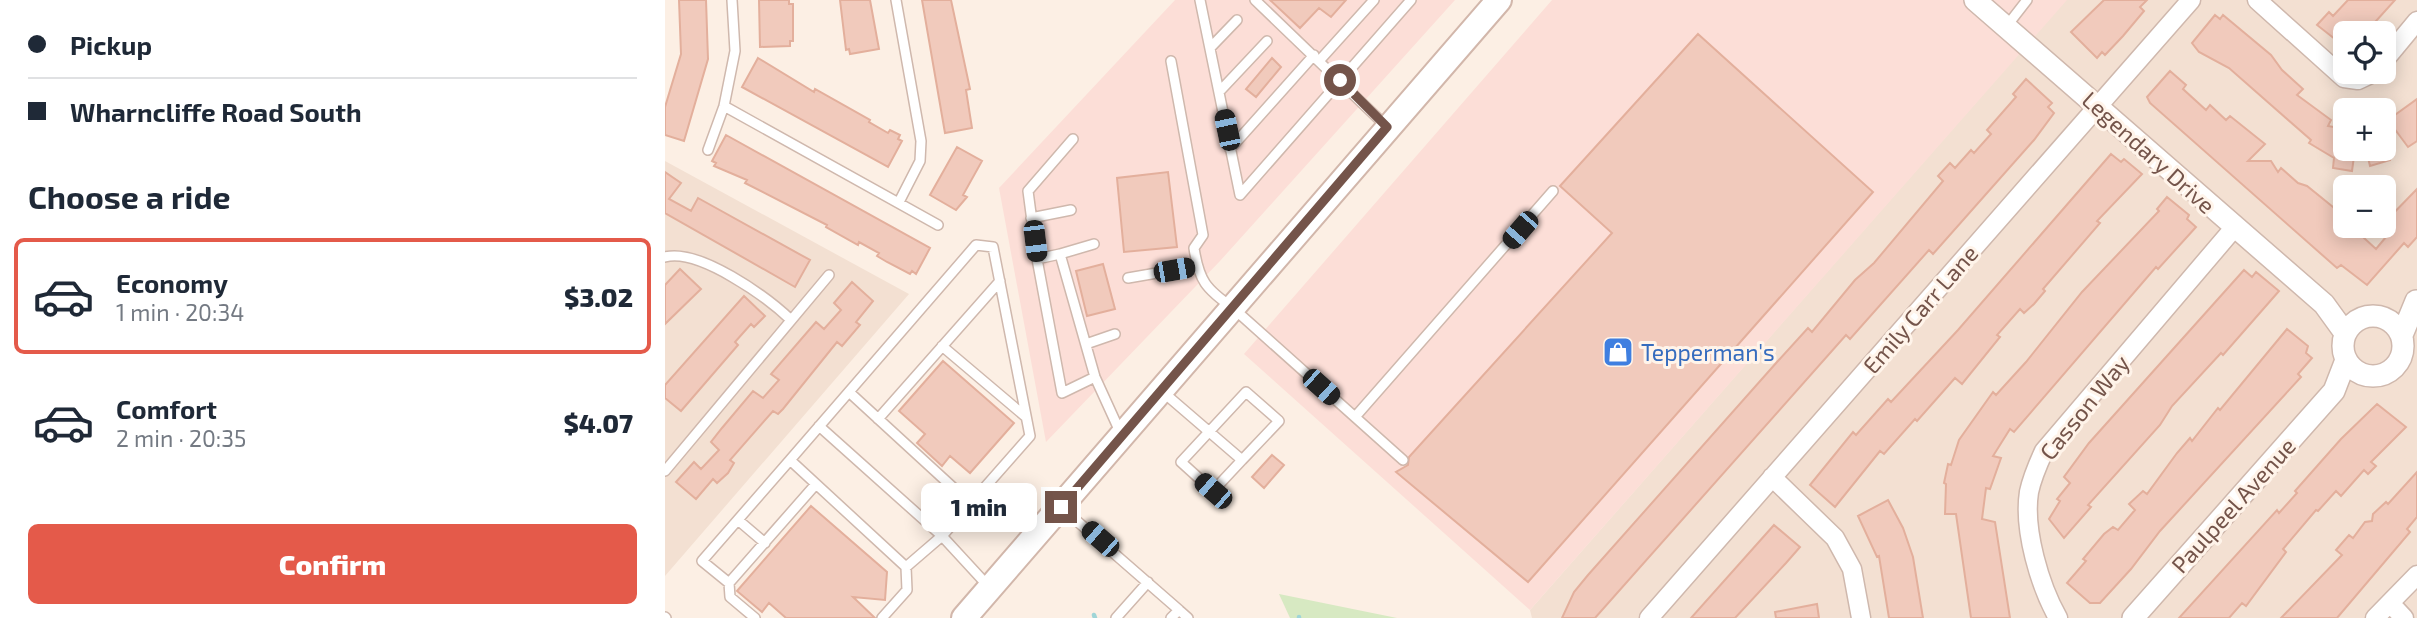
<!DOCTYPE html>
<html lang="en">
<head>
<meta charset="utf-8">
<style>
	:root { --surface:#fff; --page:#f6f6f7; --text:#1f2937; --muted:#747a83; --line:#e0e1e3; --accent:#e45a4a }
	body { margin:0; font-family:"Exo 2",sans-serif; background:var(--page); color:var(--text); height:100vh; display:flex; flex-direction:column; font-size:26px; white-space:nowrap }
	* { box-sizing:border-box; margin:0 }
	p { font-size:23px; color:var(--muted) }
	.icon { flex:none; width:38px; height:38px; fill:none; stroke:currentColor; stroke-width:2; stroke-linecap:round; stroke-linejoin:round }
	.map { position:relative; flex:1; overflow:hidden }
	.panel { display:flex; flex-direction:column; background:var(--surface); width:665px }
	.panel>* { flex:none }
	.hud { display:grid; align-content:center; height:154px; padding:0 28px; background:var(--surface) }
	.controls { position:absolute; left:1668px; top:21px; display:grid; gap:14px }
	.controls a { display:grid; place-items:center; width:63px; height:63px; border-radius:10px; background:var(--surface); box-shadow:0 4px 18px #0003; font-size:35px }
	.end { position:absolute; width:32px; height:32px; margin:-16px; border:9px solid #74544a; background:#fff; box-shadow:0 0 0 4px #fff }
	.from { border-radius:50% }
	.bubble { position:absolute; height:49px; border-radius:10px; background:var(--surface); box-shadow:0 4px 18px #0003; font-size:23px; font-weight:800; line-height:49px; text-align:center }
	.car { position:absolute; width:21px; height:42px; margin:-21px -10px; border-radius:9px; box-shadow:0 0 5px 2px #0007; background:linear-gradient(#222 24%,#8ab4d8 0 40%,#222 0 76%,#8ab4d8 0 86%,#222 0) }
	.hud b { display:flex; align-items:center; gap:24px; height:66px; font-size:26px }
	.hud b+b { border-top:2px solid var(--line) }
	.hud i { width:18px; height:18px; background:var(--text) }
	ul { padding:0; list-style:none }
	li { display:flex; align-items:center; gap:21px; height:116px; margin:0 14px 10px; padding:0 14px; border:4px solid transparent; border-radius:10px }
	li div { flex:1 }
	li b { display:block; font-size:26px }
	li em { font-style:normal; font-weight:800 }
	li.current { border-color:var(--accent) }
	li>.icon { width:63px; height:63px; stroke-width:1.5 }
	h2 { padding:0 28px; font-size:32px; line-height:84px }
	.button { display:flex; gap:14px; margin-top:auto; padding:14px 28px }
	.button a { flex:1; height:80px; border-radius:10px; background:var(--accent); color:#fff; font-size:28px; font-weight:800; line-height:80px; text-align:center }
	main { display:flex; flex:1; min-height:0 }
	.map>svg:first-child { display:block }
	.residential { fill:#f3e0d2; fill-rule:evenodd }
	.commercial { fill:#fcded7 }
	.green { fill:#d7e9c2 }
	.lines { fill:none; stroke-linecap:round; stroke-linejoin:round }
	.stream { stroke:#9fd5d7; stroke-width:4.5 }
	.building { fill:#f1cabc; stroke:#e3af9c; stroke-width:2 }
	.service-casing { stroke:#cfb8ad; stroke-width:12 }
	.minor-casing { stroke:#cfb8ad; stroke-width:21 }
	.tertiary-casing { stroke:#cfb8ad; stroke-width:24 }
	.secondary-casing { stroke:#d2b7ab; stroke-width:28 }
	.service { stroke:#fff; stroke-width:9 }
	.minor { stroke:#fff; stroke-width:18 }
	.tertiary { stroke:#fff; stroke-width:21 }
	.secondary { stroke:#fff; stroke-width:24 }
	.route { stroke:#74544a; stroke-width:9 }
	.labels { text-anchor:middle; dominant-baseline:central; stroke-width:6; stroke-linejoin:round; paint-order:stroke }
	.street-label { font-size:23px; fill:#74544a; stroke:#fff4ea }
	.shop-label { font-size:23px; fill:#366cbe; stroke:#fff4ea; text-anchor:start }
</style>
</head>
<body>
<main>
<section class="panel">
<div class="hud">
<b><i class="from"></i>Pickup</b>
<b><i></i>Wharncliffe Road South</b>
</div>
<h2>Choose a ride</h2>
<ul>
<li class="current"><svg class="icon" aria-label="car" viewBox="0 0 24 24"><path d="M5 17H2v-5l4-1 3-4h7l3 4 3 1v5h-3M9 17h6M6 11h13"/><circle cx="7" cy="17" r="2"/><circle cx="17" cy="17" r="2"/></svg><div><b>Economy</b><p>1 min · 20:34</p></div><em>$3.02</em></li>
<li><svg class="icon" aria-label="car" viewBox="0 0 24 24"><path d="M5 17H2v-5l4-1 3-4h7l3 4 3 1v5h-3M9 17h6M6 11h13"/><circle cx="7" cy="17" r="2"/><circle cx="17" cy="17" r="2"/></svg><div><b>Comfort</b><p>2 min · 20:35</p></div><em>$4.07</em></li>
</ul>
<div class="button"><a>Confirm</a></div>
</section>
<div class="map">
<svg width="1752" height="618" viewBox="0 0 1752 618">
	<rect width="100%" height="100%" fill="#fcefe4"/>
	<!-- residential -->
	<path class="residential" d="M1401,0H1752V618H867L865,610ZM1680,33H1718V72H1680ZM1680,110H1718V149H1680ZM1680,187H1718V226H1680Z
		M0,161L244,294L0,576Z"/>
	<!-- commercial -->
	<path class="commercial" d="M510,0H790L555,261L381,442L334,188Z
		M887,0H1402L865,610L579,354Z"/>
	<!-- green -->
	<path class="green" d="M614,594L732,618H625Z"/>
	<g class="lines">
		<!-- stream -->
		<path class="stream" d="M429,615L430,618
			M634,617V618"/>
	</g>
	<!-- building -->
	<path class="building" d="M14,0H41L43,59L19,141L0,135V107L16,54Z
		M94,0H124V4H128V41H125V46L95,47Z
		M175,0H205L214,49L185,54L184,49L181,50Z
		M257,0H286L305,89L301,90L307,128L280,133Z
		M605,0H681L666,17L654,8L635,28Z
		M1439,0H1482L1475,7L1479,11L1458,36L1440,55L1437,52L1432,58L1406,32Z
		M1683,0H1730L1702,31L1698,27L1692,33H1680V47L1652,25L1664,12L1668,16Z
		M1550,15L1555,19L1558,15L1606,55L1617,70L1638,89L1632,95L1666,120L1663,126L1680,129V149H1690L1687,171L1668,168L1669,158L1644,143L1646,140L1564,68L1534,52L1527,43Z
		M1033,34L1208,192L863,582L731,472L743,465L744,457L947,233L895,186Z
		M93,58L149,92L150,89L205,120L204,122L223,133L225,130L235,135L233,139L237,141L223,167L77,87Z
		M607,58L616,67L591,97L581,89Z
		M1505,71L1521,85L1518,89L1541,110L1545,105L1561,120L1565,116L1600,144L1583,161H1606L1613,172L1616,168L1633,183L1642,186L1668,207L1680,219V226H1686L1711,249L1726,231L1718,224L1752,189V237L1743,247L1739,243L1702,285L1676,265L1672,268L1485,103L1482,97Z
		M1361,79L1387,103L1383,107L1389,113L1369,140L1268,254L1264,250L1185,339L1181,335L930,618H897L909,592L923,575L1112,362L1143,328L1147,332L1190,280L1209,263L1278,181L1273,176L1285,163L1290,168L1306,150L1309,153L1326,134L1322,130L1351,97L1348,94Z
		M1752,99V141L1743,147L1723,120Z
		M61,135L265,248L251,274L247,271L245,274L222,262L212,256L214,253L194,242L193,245L161,227L162,225L80,183L82,180L49,166L51,163L47,161Z
		M292,147L317,161L298,195L302,197L291,210L265,195Z
		M1701,149H1723L1725,160L1705,166Z
		M1446,154L1456,162L1459,159L1477,174L1432,221L1435,223L1378,289L1380,291L1369,304L1359,313L1355,309L1332,335L1335,337L1297,384L1290,378L1252,421L1250,419L1219,454L1215,451L1170,507L1145,485L1188,432L1191,435L1223,399L1226,402L1293,330Z
		M0,172L16,183L4,199L26,211L33,198L145,260L130,287L0,213Z
		M503,172L512,247L459,252L452,178Z
		M1502,197L1524,215L1522,219L1531,227L1493,269L1491,267L1349,432L1345,429L1328,456L1336,458L1325,489L1321,488L1317,519L1330,522L1345,618H1306L1291,514H1280L1281,484L1279,483L1283,464L1286,465L1294,440L1328,392L1331,395L1361,362L1417,292L1494,211L1492,209Z
		M438,264L450,309L422,316L411,271Z
		M15,269L36,289L0,324V285Z
		M1579,270L1587,277L1591,272L1614,291L1558,355L1556,353L1507,406L1495,425L1423,505L1426,507L1399,538L1384,519L1395,501L1392,499L1405,483L1399,477L1424,443Z
		M187,282L208,301L191,322L195,325L177,346L172,342L118,409L113,414L108,411L65,460L69,463L63,473L52,483L48,479L31,499L11,482L29,462L36,469L54,450L46,442L57,428L88,391L98,398L114,380L106,374L151,322L159,329L176,310L169,303Z
		M79,296L100,316L89,327L86,324L70,342L73,345L16,411L0,398V385Z
		M1622,329L1643,346L1641,353L1647,358L1633,374L1636,377L1495,531L1466,569L1435,603H1425L1402,583L1421,561L1418,559L1439,534L1448,527L1453,530L1470,510L1464,504L1478,491L1482,494L1512,453L1525,438L1527,441L1553,408L1555,410Z
		M278,361L349,423L305,473L285,456L277,466L252,443L260,434L234,411Z
		M1712,404L1741,427L1706,462L1711,466L1703,474L1699,470L1676,496L1671,491L1653,511L1651,510L1618,549L1621,552L1581,606L1577,603L1564,618H1514L1612,510L1614,513L1632,493L1630,491L1676,439Z
		M607,455L619,465L599,488L587,477Z
		M1752,472V517L1742,529L1745,532L1672,618H1616L1677,555L1671,550L1684,535L1688,538L1700,522L1707,521L1708,514L1721,502L1723,504Z
		M1223,500L1238,528L1248,557L1258,618H1224L1214,556L1212,557L1193,516Z
		M146,506L222,572L220,600L188,597L210,618H121L104,603L97,612L72,591Z
		M1109,525L1135,547L1121,563L1070,618H1026Z
		M1152,604L1154,618H1111L1110,612Z"/>
	<g class="lines">
		<!-- service casing -->
		<g class="service-casing">
			<path id="service" d="M231,0L256,141L255,161L234,202
				M535,0L575,195L746,0
				M590,0L721,126
				M1341,27L1362,0
				M545,48L572,20
				M506,61L538,235L529,248C534,281 541,289 568,308L738,460
				M654,61L709,0
				M554,92L602,41
				M59,106L273,225
				M565,149L649,55
				M43,150L59,106L70,51L67,0
				M366,218L406,210
				M395,254L429,244
				M0,257C34,248 102,297 126,320
				M372,259L363,191L408,139
				M463,278L532,266
				M421,344L450,334
				M277,346L361,417
				M430,377L397,393L372,259L395,254L430,377L456,434
				M184,392L306,504
				M498,392L577,460L614,421L581,392L516,462L548,491L577,460
				M690,417L888,191
				M213,419L335,281
				M125,460L311,245L328,247L365,436L277,536L154,426
				M0,471L164,275
				M397,508L514,610L506,618
				M73,520L100,543
				M241,567L277,536L324,587
				M64,583L151,484
				M514,610L523,618
				M0,617L1,618
				M90,618L65,597L64,583L37,561L125,460L241,567L242,590L217,618
				M451,618L483,582"/>
		</g>
		<!-- minor casing -->
		<g class="minor-casing">
			<path id="minor" d="M1592,0L1679,78L1693,80L1710,72
				M1718,62L1752,21
				M1107,477L1170,538L1187,569L1196,618
				M1726,604L1739,618
				M984,618L1526,0
				M1393,618C1375,586 1358,530 1364,492C1367,478 1373,464 1379,451L1569,228
				M1710,618L1752,575"/>
		</g>
		<!-- tertiary casing -->
		<g class="tertiary-casing">
			<path id="tertiary" d="M1310,0L1659,304L1680,333
				M1678 346a30 30 0 1 1 60 0a30 30 0 1 1-60 0Z
				M1737,335L1751,301
				M1468,618L1669,391L1681,360"/>
		</g>
		<!-- secondary casing -->
		<g class="secondary-casing">
			<path id="secondary" d="M299,618L834,0"/>
		</g>
		<!-- service -->
		<use href="#service" class="service"/>
		<!-- minor -->
		<use href="#minor" class="minor"/>
		<!-- tertiary -->
		<use href="#tertiary" class="tertiary"/>
		<!-- secondary -->
		<use href="#secondary" class="secondary"/>
	</g>
	<g class="lines">
		<!-- route -->
		<path class="route" d="M396,507L722,127L675,80"/>
	</g>
	<!-- icons -->
	<defs>
		<g id="shop-square" transform="scale(1.575)"><rect x="-9" y="-9" width="18" height="18" rx="4" fill="#3f7fe0" stroke="#fff4ea"/><path d="M-5-2.5h2.3a2.7 3.5 0 0 1 5.4 0H5L5.5 6h-11ZM-1.5-2.5h3a1.5 2.3 0 0 0-3 0Z" fill="#fff"/></g>
	</defs>
	<g fill-rule="evenodd">
		<use href="#shop-square" x="953" y="352"/>
	</g>
	<g class="labels">
		<!-- street labels -->
		<g class="street-label">
			<text transform="translate(1484 152) rotate(42)">Legendary Drive</text>
			<text transform="translate(1255 309) rotate(-49)">Emily Carr Lane</text>
			<text transform="translate(1419 407) rotate(-51)">Casson Way</text>
			<text transform="translate(1568 505) rotate(-48)">Paulpeel Avenue</text>
		</g>
		<!-- shop labels -->
		<g class="shop-label">
			<text x="976" y="352">Tepperman's</text>
		</g>
	</g>
</svg>
<div class="controls">
<a><svg class="icon" aria-label="locate" viewBox="0 0 24 24"><circle cx="12" cy="12" r="6"/><path d="M12 2v4M12 18v4M2 12h4M18 12h4"/></svg></a>
<a>+</a>
<a>−</a>
</div>
<i class="end from" style="left:675px;top:80px"></i>
<i class="end" style="left:396px;top:507px"></i>
<div class="bubble" style="left:256px;top:483px;width:116px">1 min</div>
<i class="car" style="left:562px;top:130px;rotate:348deg"></i>
<i class="car" style="left:855px;top:230px;rotate:221deg"></i>
<i class="car" style="left:370px;top:241px;rotate:173deg"></i>
<i class="car" style="left:509px;top:270px;rotate:80deg"></i>
<i class="car" style="left:656px;top:387px;rotate:132deg"></i>
<i class="car" style="left:548px;top:491px;rotate:311deg"></i>
<i class="car" style="left:435px;top:539px;rotate:311deg"></i>
</div>
</main>
</body>
</html>
